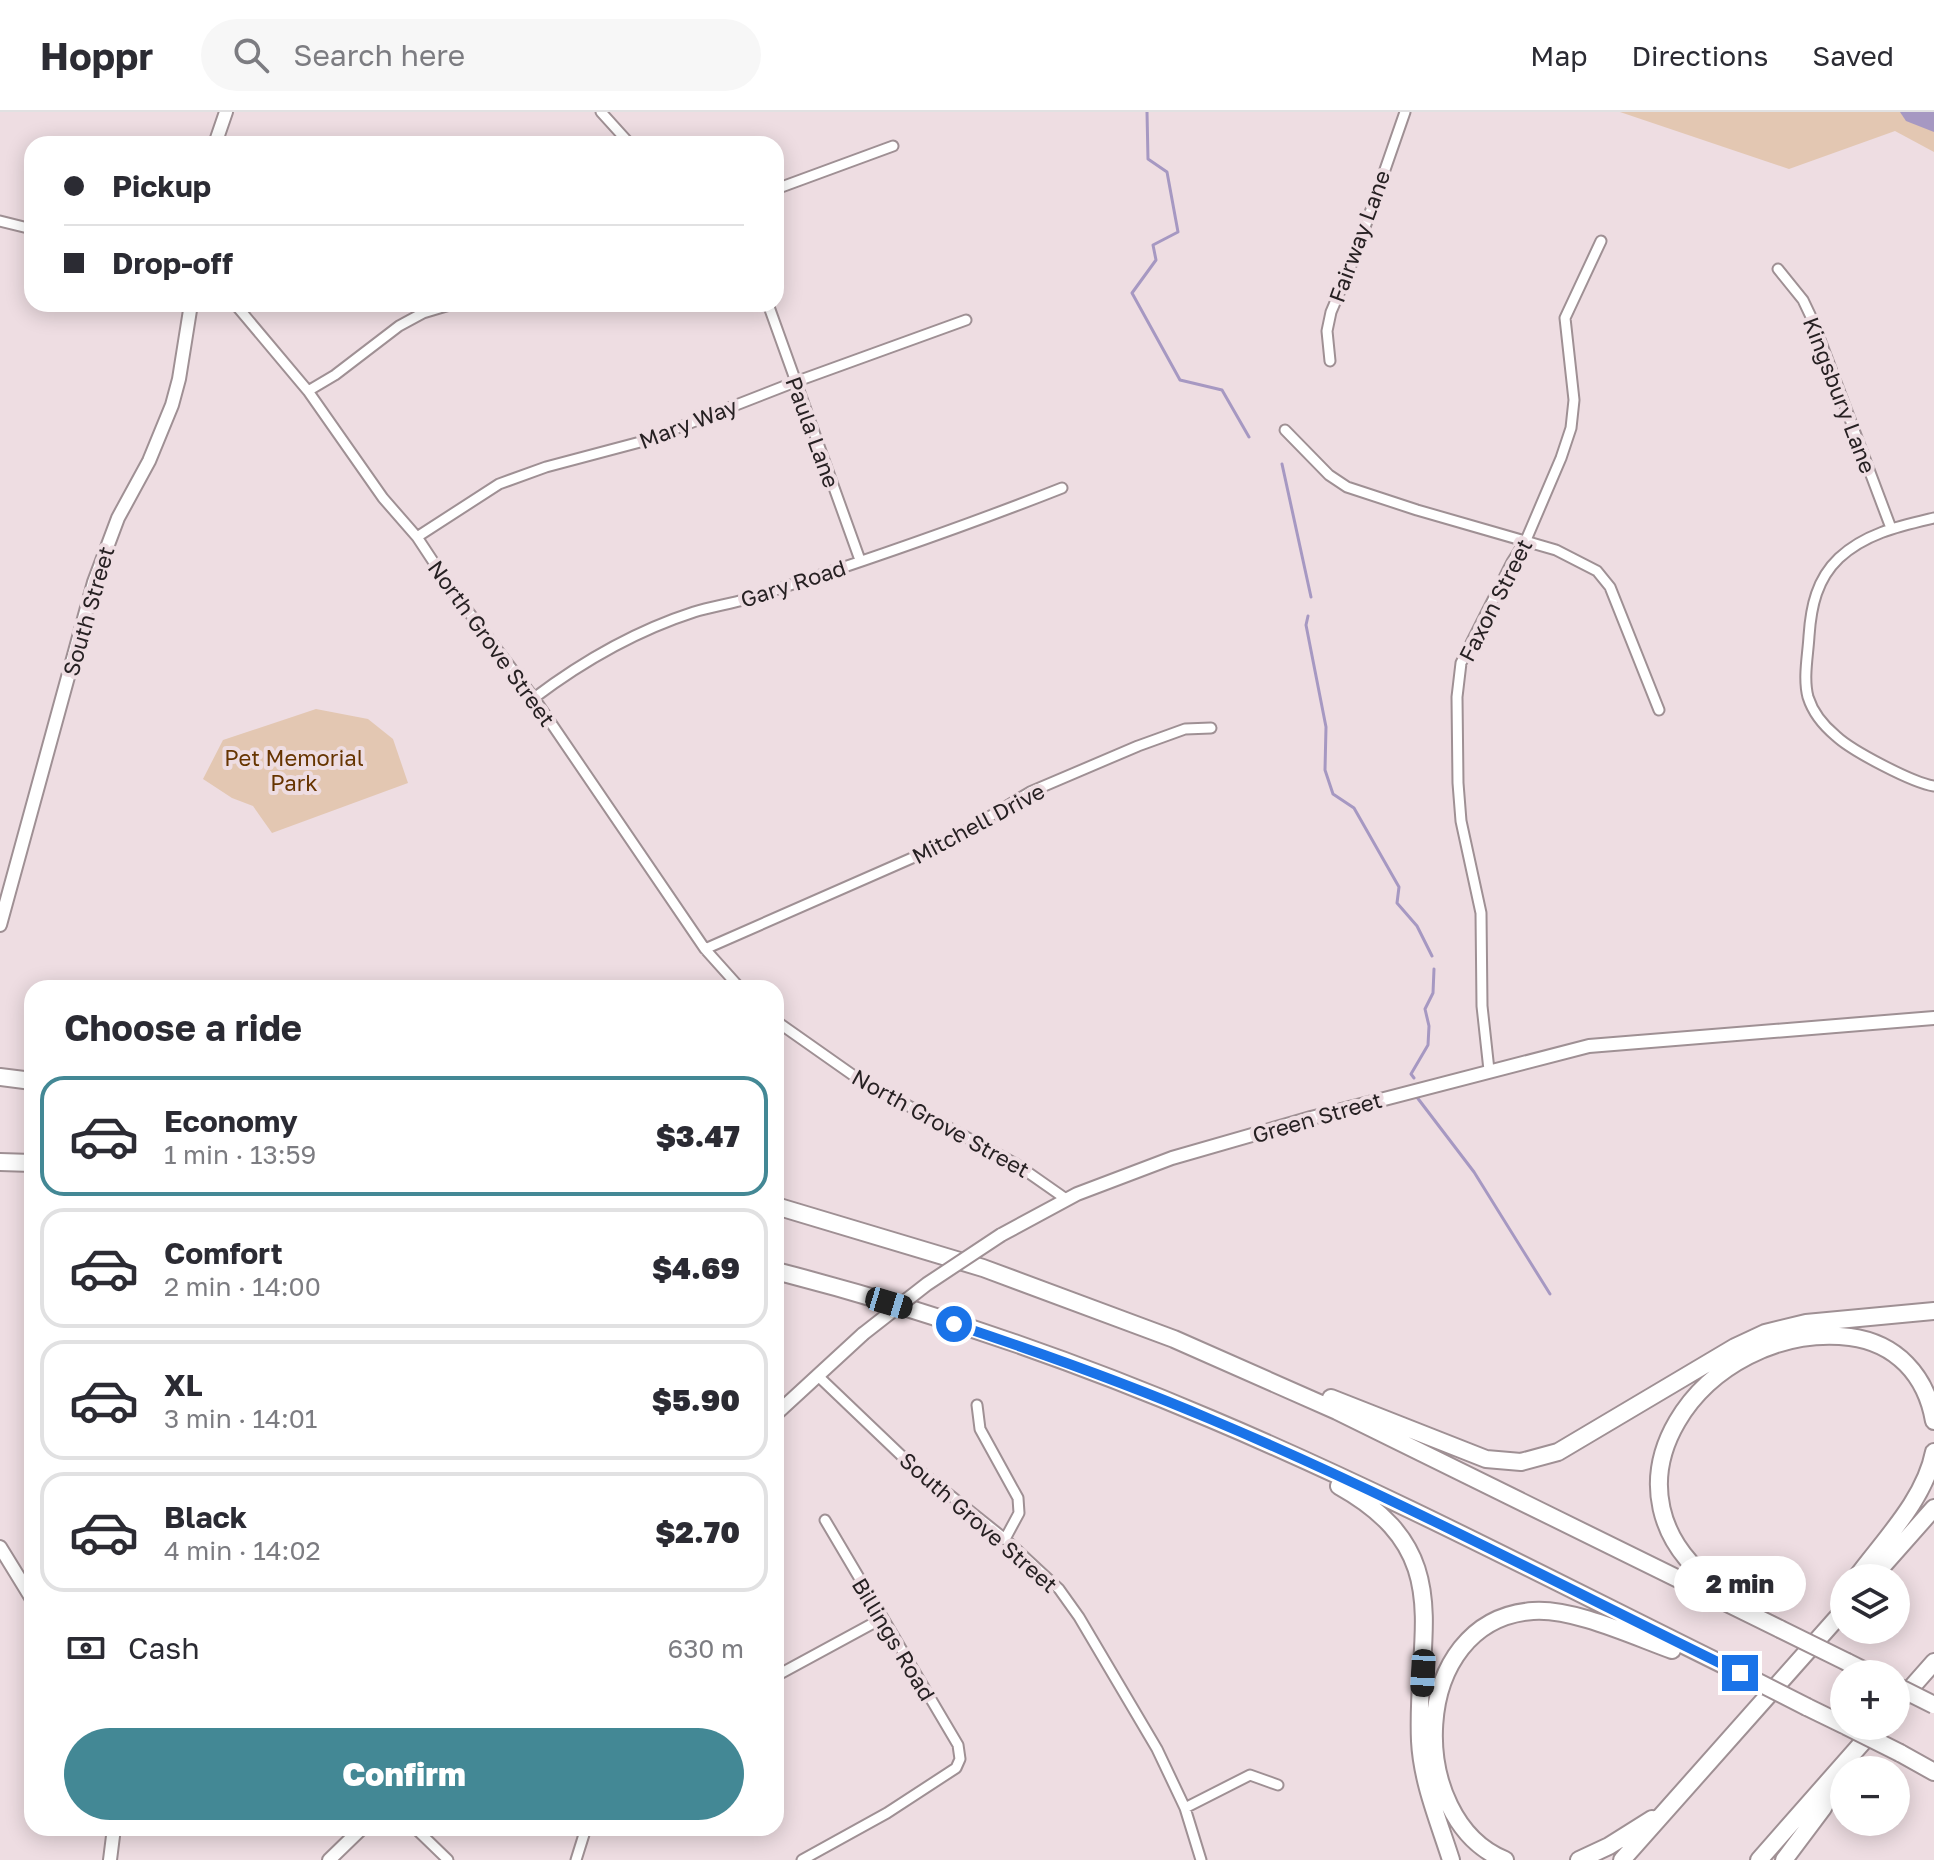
<!DOCTYPE html>
<html lang="en">
<head>
<meta charset="utf-8">
<style>
	:root { --surface:#fff; --page:#f7f7f7; --text:#2b2b33; --muted:#7c7c81; --line:#e1e1e2; --accent:#438895 }
	body { margin:0; font-family:"Golos Text",sans-serif; background:var(--page); color:var(--text); height:100vh; display:flex; flex-direction:column; font-size:30px; white-space:nowrap }
	* { box-sizing:border-box; margin:0 }
	p { font-size:26px; color:var(--muted) }
	.icon { flex:none; width:44px; height:44px; fill:none; stroke:currentColor; stroke-width:2; stroke-linecap:round; stroke-linejoin:round }
	.map { position:relative; flex:1; overflow:hidden }
	.sheet { position:absolute; left:24px; top:868px; width:760px; height:856px; display:flex; flex-direction:column; background:var(--surface); border-radius:24px; box-shadow:0 4px 20px #0003 }
	.sheet>* { flex:none }
	.top-card { position:absolute; left:24px; top:24px; width:760px; height:176px; border-radius:24px; box-shadow:0 4px 20px #0003; display:grid; align-content:center; height:176px; padding:0 40px; background:var(--surface) }
	.fabs { position:absolute; left:1830px; top:1452px; display:grid; gap:16px }
	.fabs a { display:grid; place-items:center; width:80px; height:80px; border-radius:50%; background:var(--surface); box-shadow:0 4px 20px #0003; font-size:40px }
	.end { position:absolute; width:36px; height:36px; margin:-18px; border:10px solid #1a73e8; background:#fff; box-shadow:0 0 0 4px #fff }
	.from { border-radius:50% }
	.bubble { position:absolute; height:56px; border-radius:28px; background:var(--surface); box-shadow:0 4px 20px #0003; font-size:26px; font-weight:800; line-height:56px; text-align:center }
	.car { position:absolute; width:24px; height:48px; margin:-24px -12px; border-radius:10px; box-shadow:0 0 6px 2px #0007; background:linear-gradient(#222 24%,#8ab4d8 0 40%,#222 0 76%,#8ab4d8 0 86%,#222 0) }
	.top-card b { display:flex; align-items:center; gap:28px; height:76px; font-size:30px }
	.top-card b+b { border-top:2px solid var(--line) }
	.top-card i { width:20px; height:20px; background:var(--text) }
	ul { padding:0; list-style:none }
	li { display:flex; align-items:center; gap:24px; height:120px; margin:0 16px 12px; padding:0 24px; border:4px solid var(--line); border-radius:24px }
	li div { flex:1 }
	li b { display:block; font-size:30px }
	li em { font-style:normal; font-weight:800 }
	li.on { border-color:var(--accent) }
	li>.icon { width:72px; height:72px; stroke-width:1.5 }
	h2 { padding:0 40px; font-size:36px; line-height:96px }
	.pay { display:flex; align-items:center; gap:20px; height:88px; padding:0 40px; font-size:30px }
	.pay p { margin-inline-start:auto }
	.button { display:flex; gap:16px; margin-top:auto; padding:16px 40px }
	.button a { flex:1; height:92px; border-radius:48px; background:var(--accent); color:#fff; font-size:32px; font-weight:800; line-height:92px; text-align:center }
	header { display:flex; align-items:center; gap:48px; box-sizing:border-box; height:112px; padding:0 40px; background:var(--surface); border-bottom:2px solid var(--line) }
	header strong { font-size:38px }
	nav { display:flex; gap:44px; margin-inline-start:auto; font-size:28px }
	.search { width:560px; height:72px; background:var(--page); display:flex; align-items:center; gap:20px; box-sizing:border-box; padding:0 28px; border-radius:44px; color:var(--muted); font-size:30px }
	.map>svg:first-child { display:block }
	.green { fill:#e3c7b2 }
	.water { fill:#a698c2 }
	.lines { fill:none; stroke-linecap:round; stroke-linejoin:round }
	.stream { stroke:#a698c2; stroke-width:3 }
	.street-casing { stroke:#9f9094; stroke-width:13 }
	.secondary-casing { stroke:#9f9094; stroke-width:16 }
	.highway-casing { stroke:#9f9094; stroke-width:20 }
	.street { stroke:#fff; stroke-width:9 }
	.secondary { stroke:#fff; stroke-width:12 }
	.highway { stroke:#fff; stroke-width:16 }
	.secondary-bridge-casing { stroke:#9f9094; stroke-width:16; stroke-linecap:butt }
	.highway-bridge-casing { stroke:#9f9094; stroke-width:20; stroke-linecap:butt }
	.secondary-bridge { stroke:#fff; stroke-width:12 }
	.highway-bridge { stroke:#fff; stroke-width:16 }
	.route { stroke:#1a73e8; stroke-width:10 }
	.labels { text-anchor:middle; dominant-baseline:central; stroke-width:8; stroke-linejoin:round; paint-order:stroke }
	.street-label { font-size:22px; fill:#272123; stroke:#eedde2 }
	.park-label { font-size:22px; fill:#663400; stroke:#eedde2 }
</style>
</head>
<body>
<header>
<strong>Hoppr</strong>
<div class="search"><svg class="icon" aria-label="search" viewBox="0 0 24 24"><circle cx="10" cy="10" r="6"/><path d="M15 15l6 6"/></svg>Search here</div>
<nav><a>Map</a><a>Directions</a><a>Saved</a></nav>
</header>
<div class="map">
<svg width="1934" height="1748" viewBox="0 0 1934 1748">
	<rect width="100%" height="100%" fill="#eedde2"/>
	<!-- green -->
	<path class="green" d="M1620,0H1934V40L1895,19L1789,57Z
		M316,597L368,607L393,627L408,671L272,721L253,694L232,686L203,667L223,628Z"/>
	<!-- water -->
	<path class="water" d="M1900,0H1934V20L1906,9Z"/>
	<g class="lines">
		<!-- stream -->
		<path class="stream" d="M1147,0L1148,47L1167,60L1178,120L1153,133L1156,148L1132,181L1180,268L1222,278L1249,325
			M1282,352L1311,485
			M1308,504L1306,513L1326,615L1325,658L1333,682L1354,696L1399,775L1397,791L1417,814L1432,844
			M1414,966L1411,962L1428,933L1429,914L1425,897L1433,881L1434,857
			M1416,984L1474,1060L1550,1182"/>
		<!-- street casing -->
		<g class="street-casing">
			<path id="street" d="M601,0L630,32
				M776,77L893,34
				M0,109L32,117
				M1778,157L1803,188L1813,209L1891,416
				M235,192L308,279L383,386L417,425L452,478L534,586L705,837L740,876
				M768,192L860,448
				M1330,249L1327,219L1331,200L1355,144L1405,0
				M308,279L335,263L399,214L423,201L453,192
				M1285,318L1329,363L1347,375L1417,398L1556,438L1597,459L1610,475L1659,598
				M1934,406C1900,414 1866,421 1839,446C1817,467 1811,494 1809,524C1808,543 1803,566 1808,585C1813,601 1824,614 1836,624C1852,639 1913,671 1934,674
				M417,425L499,372L546,355L644,329L795,270L966,208
				M534,586C583,549 635,519 694,500C711,495 729,492 747,487C853,453 958,417 1062,376
				M705,837L944,732L1030,680L1138,634L1185,617L1211,616
				M776,909L857,966L1016,1052L1066,1087
				M1489,958L1482,894L1481,801L1461,709L1458,671L1457,585L1461,551L1512,450L1526,428L1561,346L1571,316L1574,288L1565,206L1601,129
				M817,1263L906,1348L1005,1427L1059,1477L1079,1505L1157,1637L1185,1696L1201,1748
				M977,1293L980,1317L1018,1386L1019,1401L1005,1427
				M776,1564L881,1507
				M1185,1696L1250,1663L1278,1673
				M415,1716L448,1748
				M576,1748L586,1716
				M802,1748L887,1701L956,1656L960,1647L958,1633L825,1408"/>
		</g>
		<!-- secondary casing -->
		<g class="secondary-casing">
			<path id="secondary" d="M215,32L226,0
				M0,813L94,470L118,406L149,349L172,293L179,267L191,192
				M1001,1123L1077,1082L1172,1046L1311,1006L1589,934L1934,906
				M776,1302L863,1222
				M0,1435L32,1487
				M110,1748L114,1716
				M329,1748L362,1716"/>
		</g>
		<!-- highway casing -->
		<g class="highway-casing">
			<path id="highway" d="M0,965L32,969
				M0,1050L32,1051
				M776,1094L983,1156L1174,1227L1337,1299L1780,1517
				M776,1159C924,1197 1070,1247 1211,1307C1391,1383 1565,1475 1740,1561
				M1331,1286L1486,1347L1521,1350L1558,1340L1735,1235L1765,1221L1806,1211L1934,1199
				M1339,1374C1459,1441 1415,1520 1420,1629C1422,1670 1439,1710 1451,1748
				M1856,1466C1884,1428 1925,1387 1934,1340
				M1872,1466L1934,1396
				M1725,1480C1577,1382 1704,1208 1850,1225C1896,1231 1926,1263 1934,1309
				M1847,1550L1871,1562
				M1896,1593L1934,1550
				M1807,1595L1844,1613
				M1900,1641L1934,1660
				M1505,1748C1405,1708 1407,1508 1533,1499C1573,1496 1633,1524 1672,1538
				M1579,1748L1609,1734L1652,1707
				M1622,1748L1844,1498
				M1759,1748L1877,1614
				M1784,1748L1823,1696L1839,1667"/>
		</g>
		<!-- street -->
		<use href="#street" class="street"/>
		<!-- secondary -->
		<use href="#secondary" class="secondary"/>
		<!-- highway -->
		<use href="#highway" class="highway"/>
		<!-- secondary-bridge casing -->
		<g class="secondary-bridge-casing">
			<path id="secondary-bridge" d="M863,1222L927,1172L1001,1123"/>
		</g>
		<!-- highway-bridge casing -->
		<g class="highway-bridge-casing">
			<path id="highway-bridge" d="M1780,1517L1847,1550
				M1740,1561L1807,1595
				M1896,1574L1934,1593
				M1846,1614L1900,1641"/>
		</g>
		<!-- secondary-bridge -->
		<use href="#secondary-bridge" class="secondary-bridge"/>
		<!-- highway-bridge -->
		<use href="#highway-bridge" class="highway-bridge"/>
	</g>
	<g class="lines">
		<!-- route -->
		<path class="route" d="M954,1212C1041,1241 1126,1271 1210,1307C1391,1383 1564,1475 1740,1561"/>
	</g>
	<g class="labels">
		<!-- street labels -->
		<g class="street-label">
			<text transform="translate(1359 124) rotate(-70)">Fairway Lane</text>
			<text transform="translate(1840 283) rotate(69)">Kingsbury Lane</text>
			<text transform="translate(688 311) rotate(-21)">Mary Way</text>
			<text transform="translate(813 320) rotate(70)">Paula Lane</text>
			<text transform="translate(793 471) rotate(-18)">Gary Road</text>
			<text transform="translate(1495 488) rotate(-63)">Faxon Street</text>
			<text transform="translate(88 499) rotate(-74)">South Street</text>
			<text transform="translate(492 531) rotate(54)">North Grove Street</text>
			<text transform="translate(978 711) rotate(-28)">Mitchell Drive</text>
			<text transform="translate(1317 1005) rotate(-16)">Green Street</text>
			<text transform="translate(941 1011) rotate(29)">North Grove Street</text>
			<text transform="translate(979 1410) rotate(41)">South Grove Street</text>
			<text transform="translate(894 1527) rotate(59)">Billings Road</text>
		</g>
		<!-- park labels -->
		<g class="park-label">
			<text x="294" y="645">Pet Memorial<tspan x="294" dy="25">Park</tspan></text>
		</g>
	</g>
</svg>
<div class="fabs">
<a><svg class="icon" aria-label="layers" viewBox="0 0 24 24"><path d="M12 4l9 5-9 5-9-5zM3 14l9 5 9-5"/></svg></a>
<a>+</a>
<a>−</a>
</div>
<i class="end from" style="left:954px;top:1212px"></i>
<i class="end" style="left:1740px;top:1561px"></i>
<div class="bubble" style="left:1674px;top:1444px;width:132px">2 min</div>
<i class="car" style="left:889px;top:1191px;rotate:107deg"></i>
<i class="car" style="left:1423px;top:1561px;rotate:183deg"></i>
<div class="top-card">
<b><i class="from"></i>Pickup</b>
<b><i></i>Drop-off</b>
</div>
<section class="sheet">
<h2>Choose a ride</h2>
<ul>
<li class="on"><svg class="icon" aria-label="car" viewBox="0 0 24 24"><path d="M5 17H2v-5l4-1 3-4h7l3 4 3 1v5h-3M9 17h6M6 11h13"/><circle cx="7" cy="17" r="2"/><circle cx="17" cy="17" r="2"/></svg><div><b>Economy</b><p>1 min · 13:59</p></div><em>$3.47</em></li>
<li><svg class="icon" aria-label="car" viewBox="0 0 24 24"><path d="M5 17H2v-5l4-1 3-4h7l3 4 3 1v5h-3M9 17h6M6 11h13"/><circle cx="7" cy="17" r="2"/><circle cx="17" cy="17" r="2"/></svg><div><b>Comfort</b><p>2 min · 14:00</p></div><em>$4.69</em></li>
<li><svg class="icon" aria-label="car" viewBox="0 0 24 24"><path d="M5 17H2v-5l4-1 3-4h7l3 4 3 1v5h-3M9 17h6M6 11h13"/><circle cx="7" cy="17" r="2"/><circle cx="17" cy="17" r="2"/></svg><div><b>XL</b><p>3 min · 14:01</p></div><em>$5.90</em></li>
<li><svg class="icon" aria-label="car" viewBox="0 0 24 24"><path d="M5 17H2v-5l4-1 3-4h7l3 4 3 1v5h-3M9 17h6M6 11h13"/><circle cx="7" cy="17" r="2"/><circle cx="17" cy="17" r="2"/></svg><div><b>Black</b><p>4 min · 14:02</p></div><em>$2.70</em></li>
</ul>
<div class="pay"><svg class="icon" aria-label="cash" viewBox="0 0 24 24"><path d="M3 7h18v10H3z"/><circle cx="12" cy="12" r="2"/></svg>Cash<p>630 m</p></div>
<div class="button"><a>Confirm</a></div>
</section>
</div>
</body>
</html>
